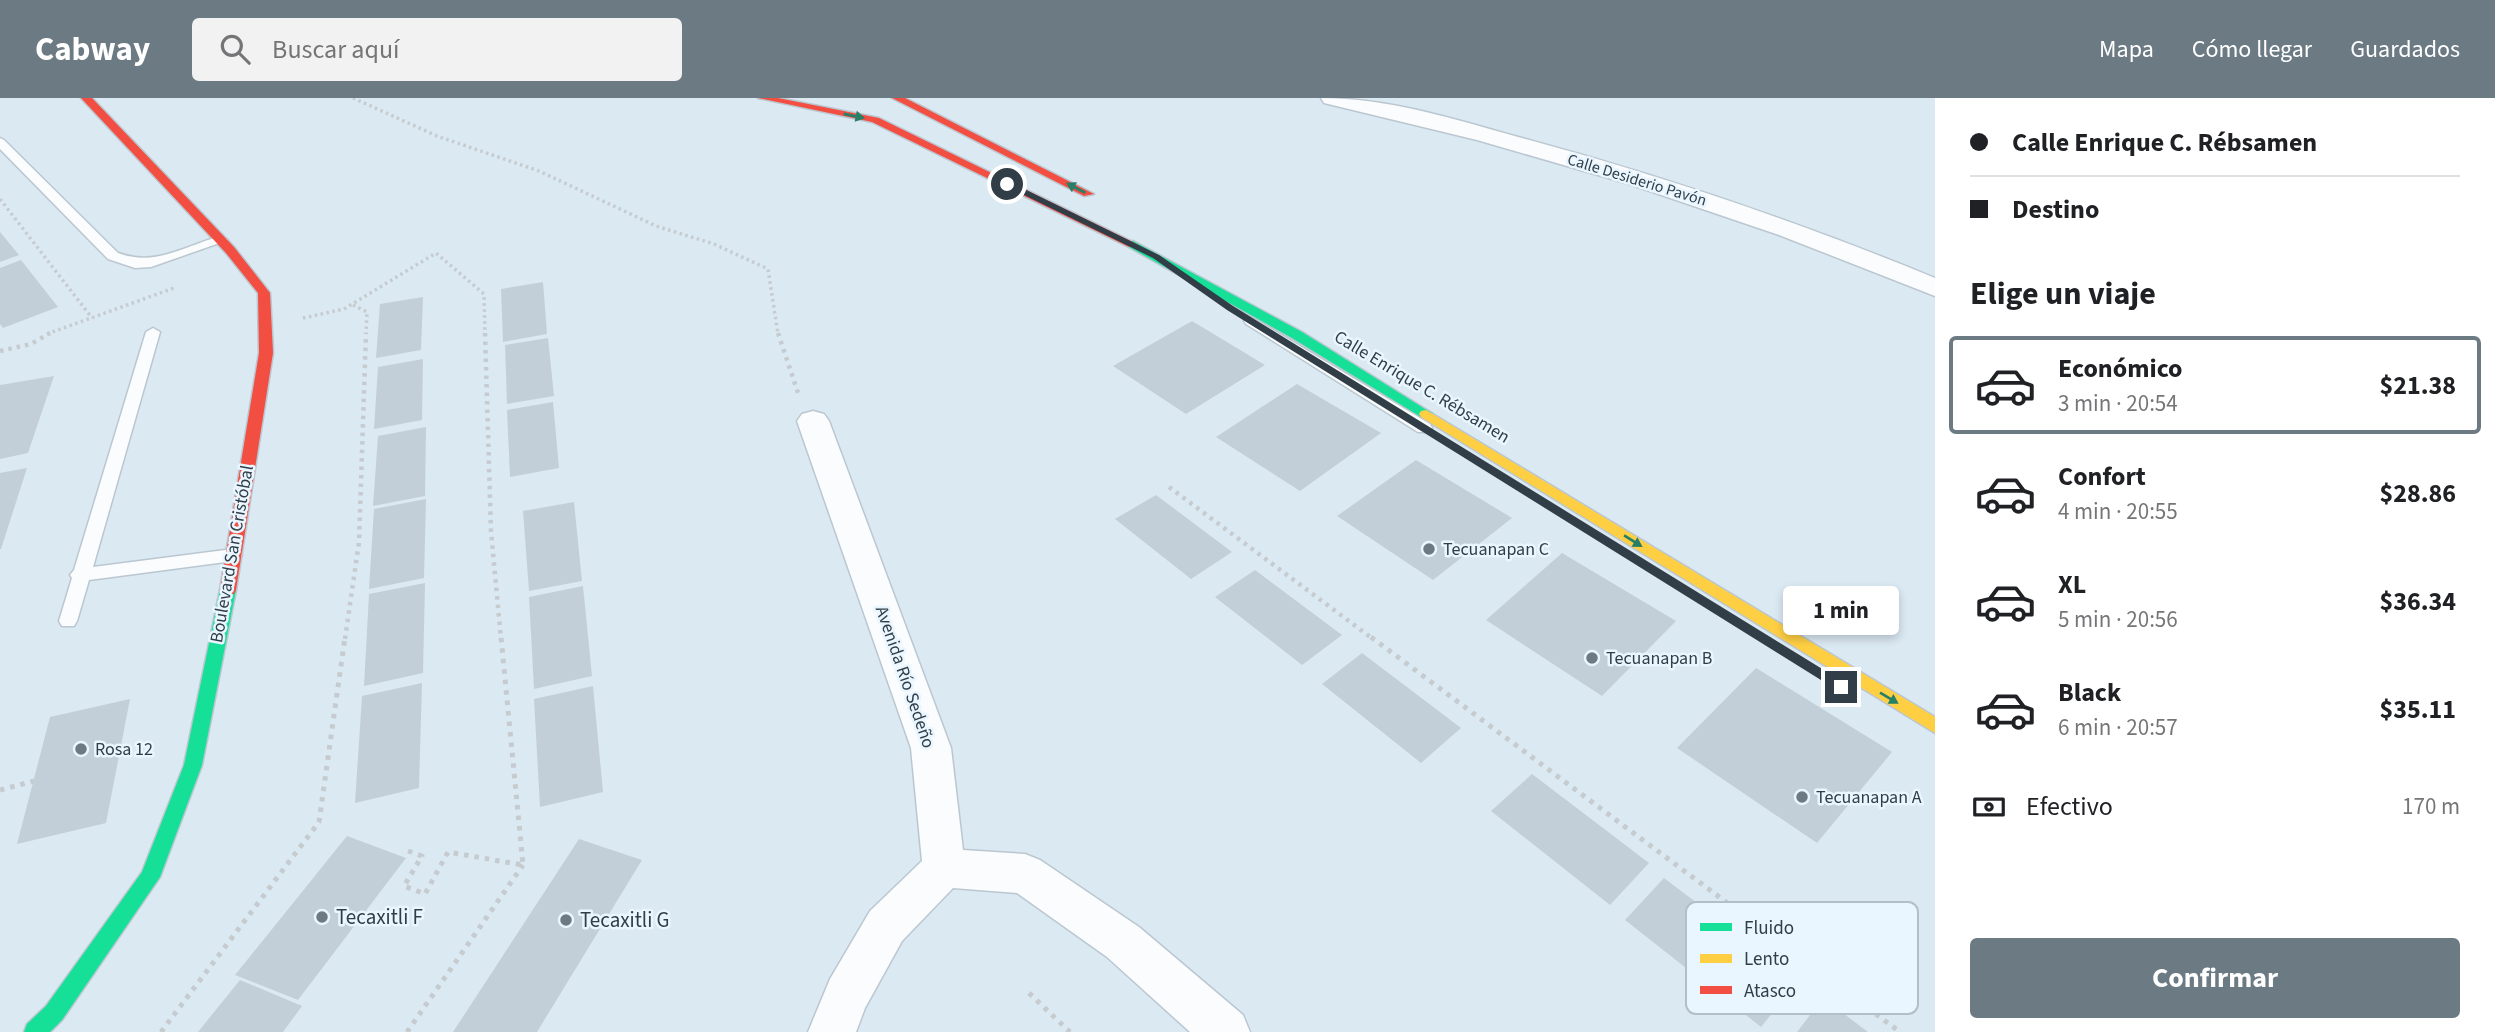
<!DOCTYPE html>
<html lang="es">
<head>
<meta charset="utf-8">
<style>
	:root { --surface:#fff; --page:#f2f2f2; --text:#202124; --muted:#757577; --line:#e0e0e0; --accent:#6c7a83 }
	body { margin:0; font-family:"Source Sans 3",sans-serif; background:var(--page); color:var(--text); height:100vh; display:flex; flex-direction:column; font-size:26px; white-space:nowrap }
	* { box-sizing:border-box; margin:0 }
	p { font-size:23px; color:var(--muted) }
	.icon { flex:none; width:38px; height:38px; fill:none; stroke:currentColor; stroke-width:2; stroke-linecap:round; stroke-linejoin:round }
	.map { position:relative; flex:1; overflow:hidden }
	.side { display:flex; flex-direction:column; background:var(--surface); width:560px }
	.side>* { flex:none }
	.guide { display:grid; align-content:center; height:154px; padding:0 35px; background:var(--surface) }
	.end { position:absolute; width:32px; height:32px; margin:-16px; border:9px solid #313e47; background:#fff; box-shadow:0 0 0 4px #fff }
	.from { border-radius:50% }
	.bubble { position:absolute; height:49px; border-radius:7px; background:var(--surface); box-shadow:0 4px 10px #0003; font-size:23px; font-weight:700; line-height:49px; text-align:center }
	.guide b { display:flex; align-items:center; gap:24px; height:66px; font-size:26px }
	.guide b+b { border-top:2px solid var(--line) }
	.guide i { width:18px; height:18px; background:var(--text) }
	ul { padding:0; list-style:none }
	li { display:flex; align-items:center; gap:21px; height:98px; margin:0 14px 10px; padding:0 21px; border:4px solid transparent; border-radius:7px }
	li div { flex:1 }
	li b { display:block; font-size:26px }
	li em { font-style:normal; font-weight:700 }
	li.selected { border-color:var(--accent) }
	li>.icon { width:63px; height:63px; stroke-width:1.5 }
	h2 { padding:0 35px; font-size:32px; line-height:84px }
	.pay { display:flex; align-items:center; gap:18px; height:77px; padding:0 35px; font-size:26px }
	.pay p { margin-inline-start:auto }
	.button { display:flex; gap:14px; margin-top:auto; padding:14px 35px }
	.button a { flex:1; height:80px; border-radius:7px; background:var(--accent); color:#fff; font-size:28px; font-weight:700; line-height:80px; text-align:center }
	header { display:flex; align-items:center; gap:42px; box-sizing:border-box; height:98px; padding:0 35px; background:var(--accent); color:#fff }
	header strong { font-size:33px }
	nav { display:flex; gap:38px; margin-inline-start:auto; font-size:24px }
	.search { width:490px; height:63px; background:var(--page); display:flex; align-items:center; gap:18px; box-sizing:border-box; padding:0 24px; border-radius:7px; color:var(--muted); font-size:26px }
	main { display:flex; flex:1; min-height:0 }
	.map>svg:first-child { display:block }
	.building { fill:#c3cfd8 }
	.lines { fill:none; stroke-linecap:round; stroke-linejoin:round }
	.lane-casing { stroke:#bbc7d0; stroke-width:3 }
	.street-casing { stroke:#bbc7d0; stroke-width:3 }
	.fast-casing { stroke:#bbc7d0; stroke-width:3 }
	.slow-casing { stroke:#bbc7d0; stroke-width:3 }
	.jam-casing { stroke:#bbc7d0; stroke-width:3 }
	.path-far2 { stroke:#c5cbce; stroke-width:3.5; stroke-dasharray:2.5 3.5; stroke-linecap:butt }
	.path-far1 { stroke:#c5cbce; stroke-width:4.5; stroke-dasharray:3.5 5; stroke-linecap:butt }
	.path { stroke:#c5cbce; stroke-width:5; stroke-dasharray:4.5 6; stroke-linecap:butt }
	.lane { fill:#fafcfd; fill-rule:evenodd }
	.street { fill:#fafcfd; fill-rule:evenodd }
	.fast { fill:#16e098; fill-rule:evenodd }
	.slow { fill:#ffcf43; fill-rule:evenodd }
	.jam { fill:#f24e42; fill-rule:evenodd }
	.oneway { fill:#267f67 }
	.route { fill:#313e47 }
	.poi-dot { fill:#6c7a83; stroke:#e9f6ff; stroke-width:2.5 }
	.labels { text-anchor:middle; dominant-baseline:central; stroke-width:5; stroke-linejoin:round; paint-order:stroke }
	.far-street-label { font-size:16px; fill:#313e47; stroke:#e9f6ff }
	.street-label { font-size:18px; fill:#313e47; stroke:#e9f6ff }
	.poi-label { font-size:18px; fill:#313e47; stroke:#e9f6ff; text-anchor:start }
	.near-poi-label { font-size:21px; fill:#313e47; stroke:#e9f6ff; text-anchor:start }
	.key { fill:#e9f6ff; stroke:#b2bfc8; stroke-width:2 }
	.key-label { font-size:19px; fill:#313e47 }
</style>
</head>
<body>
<header>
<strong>Cabway</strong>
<div class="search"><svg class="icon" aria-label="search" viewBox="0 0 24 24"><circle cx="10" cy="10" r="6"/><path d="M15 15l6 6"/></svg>Buscar aquí</div>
<nav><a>Mapa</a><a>Cómo llegar</a><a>Guardados</a></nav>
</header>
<main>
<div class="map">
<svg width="1935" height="934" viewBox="0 0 1935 934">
	<rect width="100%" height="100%" fill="#dbe9f3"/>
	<!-- building -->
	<path class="building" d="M0,134L19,157L0,164Z
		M21,162L58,209L3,230L0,226V170Z
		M543,184L547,236L503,244L501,191Z
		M423,199L421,252L376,260L380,206Z
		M1192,223L1265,267L1186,316L1113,268Z
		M548,240L554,298L507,306L505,247Z
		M423,261L422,322L374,331L378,269Z
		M54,278L28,355L0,361V287Z
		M1297,286L1381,335L1300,393L1216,339Z
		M553,304L559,370L510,379L507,312Z
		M426,329L425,398L373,408L378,338Z
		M1416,362L1512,420L1433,482L1337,418Z
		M27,370L1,451H0V375Z
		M1156,397L1232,454L1191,481L1115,421Z
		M426,401L424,480L369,491L374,411Z
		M574,404L582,483L529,493L523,413Z
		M1562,455L1676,523L1602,598L1486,522Z
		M1255,472L1342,537L1302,567L1215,499Z
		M425,485L423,575L364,588L369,496Z
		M583,488L592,578L534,591L529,499Z
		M1362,555L1461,630L1421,665L1322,586Z
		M1756,570L1892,654L1817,745L1677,650Z
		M422,585L419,690L355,705L362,598Z
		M593,588L603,694L540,709L534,601Z
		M130,601L106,725L17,746L50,619Z
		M1532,676L1649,765L1610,807L1491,713Z
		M347,738L406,760L298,902L235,877Z
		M579,741L642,762L537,934H453Z
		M1664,780L1799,882L1761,929L1625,822Z
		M240,882L302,908L283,934H198Z
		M1823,900L1868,934H1797Z"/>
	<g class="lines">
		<!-- lane casing -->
		<g class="lane-casing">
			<path id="lane" d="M0,40L4,42L118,155C156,169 184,148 221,138L228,142L151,169L135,170L108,161L0,51Z
				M1251,219L1430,326L1432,330L1430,334H1418L1246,226L1244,223Z
				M153,230L160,234L93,469L233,451L239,453L242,457L239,461L233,463L89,482L77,523L74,528H62L59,523L72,480L70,477L74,472L146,234Z"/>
		</g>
		<!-- street casing -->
		<g class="street-casing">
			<path id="street" d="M1321,0C1388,0 1454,21 1518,39C1660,77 1799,124 1935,180V198L1779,137L1629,86L1477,42L1324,5Z
				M813,313L824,316L829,323L951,650L963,752L1025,756L1040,762L1139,829L1243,917L1250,934H1190L1107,859L1017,795L953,790L902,843L865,910L856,934H808L830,881L870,813L922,763L911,650L797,323L802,316Z"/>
		</g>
		<!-- fast casing -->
		<g class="fast-casing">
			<path id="fast" d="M1133,143L1302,234L1433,316L1431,319H1421L1292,240L1129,149V145Z
				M228,486L234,488L236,492L202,667L160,779L62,922L50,934H24L27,926L46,908L142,774L184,667L220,492L222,488Z"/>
		</g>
		<!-- slow casing -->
		<g class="slow-casing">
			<path id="slow" d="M1426,312L1935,619V635L1421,319L1419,316L1421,313Z"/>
		</g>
		<!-- jam casing -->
		<g class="jam-casing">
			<path id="jam" d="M81,0H92L234,149L270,195L273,255L236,492L234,496H222L220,492L259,255L258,195L226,155Z
				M758,0H778L879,20L1139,147L1137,149H1129L872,24Z
				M892,0H905L1094,96L1084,98Z"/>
		</g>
		<!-- path-far2 -->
		<path class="path-far2" d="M353,0L437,38L539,73L656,128L714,146L768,171L778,236
			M0,101L92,220
			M353,207L367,214L366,236
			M303,220L344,211L436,155L484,196L485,236
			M47,236L174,190"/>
		<!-- path-far1 -->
		<path class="path-far1" d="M485,235L491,433L501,541
			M778,235L798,295
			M0,253L31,246L50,235
			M1169,389L1373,541
			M345,541L359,444L366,235"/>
		<!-- path -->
		<path class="path" d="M1371,539L1900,934
			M0,692L34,683
			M408,753L422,758L404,788L425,796L448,754L523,767L501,539
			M1029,895L1070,934
			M161,934L319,724L345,539
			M407,934L523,767"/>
		<!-- lane -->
		<use href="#lane" class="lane"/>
		<!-- street -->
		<use href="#street" class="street"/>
		<!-- fast -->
		<use href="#fast" class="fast"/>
		<!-- slow -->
		<use href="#slow" class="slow"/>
		<!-- jam -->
		<use href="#jam" class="jam"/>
	</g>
	<!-- one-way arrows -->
	<defs><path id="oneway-solid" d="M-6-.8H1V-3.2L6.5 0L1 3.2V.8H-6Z" transform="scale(1.75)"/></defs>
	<g class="oneway">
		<use href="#oneway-solid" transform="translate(854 18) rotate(11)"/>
		<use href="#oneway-solid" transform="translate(1076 90) rotate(-153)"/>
		<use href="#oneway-solid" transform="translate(1633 443) rotate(32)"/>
		<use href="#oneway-solid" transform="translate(1889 600) rotate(31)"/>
	</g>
	<!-- route -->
	<path class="route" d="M1004,84H1010L1159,157L1233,208L1845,585V592H1837L1227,212L1153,160L1004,87Z"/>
	<!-- markers -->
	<g class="poi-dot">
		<circle cx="1429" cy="451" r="7"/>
		<circle cx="1592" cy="560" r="7"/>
		<circle cx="81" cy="651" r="7"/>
		<circle cx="1802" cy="699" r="7"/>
		<circle cx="322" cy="819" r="7"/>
		<circle cx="566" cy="822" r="7"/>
	</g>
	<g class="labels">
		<!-- far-street labels -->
		<g class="far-street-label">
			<text transform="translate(1637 82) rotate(17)">Calle Desiderio Pavón</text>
		</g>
		<!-- street labels -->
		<g class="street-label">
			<text transform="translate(1422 289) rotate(31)">Calle Enrique C. Rébsamen</text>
			<text transform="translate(232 456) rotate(-80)">Boulevard San Cristóbal</text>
			<text transform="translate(905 579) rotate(71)">Avenida Río Sedeño</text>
		</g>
		<!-- poi labels -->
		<g class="poi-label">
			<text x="1443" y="451">Tecuanapan C</text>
			<text x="1606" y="560">Tecuanapan B</text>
			<text x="95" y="651">Rosa 12</text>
			<text x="1816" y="699">Tecuanapan A</text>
		</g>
		<!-- near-poi labels -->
		<g class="near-poi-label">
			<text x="336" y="819">Tecaxitli F</text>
			<text x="580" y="822">Tecaxitli G</text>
		</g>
	</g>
	<!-- legend -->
	<rect x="1686" y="804" width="232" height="112" rx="10" class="key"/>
	<rect x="1700" y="825" width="32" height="8" fill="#16e098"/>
	<rect x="1700" y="856" width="32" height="9" fill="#ffcf43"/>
	<rect x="1700" y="888" width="32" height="8" fill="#f24e42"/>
	<g class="key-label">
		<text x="1744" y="836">Fluido</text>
		<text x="1744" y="867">Lento</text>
		<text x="1744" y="899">Atasco</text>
	</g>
</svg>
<i class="end from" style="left:1007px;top:86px"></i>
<i class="end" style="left:1841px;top:589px"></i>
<div class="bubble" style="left:1783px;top:488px;width:116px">1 min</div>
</div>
<section class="side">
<div class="guide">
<b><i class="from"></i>Calle Enrique C. Rébsamen</b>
<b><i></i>Destino</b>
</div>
<h2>Elige un viaje</h2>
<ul>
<li class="selected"><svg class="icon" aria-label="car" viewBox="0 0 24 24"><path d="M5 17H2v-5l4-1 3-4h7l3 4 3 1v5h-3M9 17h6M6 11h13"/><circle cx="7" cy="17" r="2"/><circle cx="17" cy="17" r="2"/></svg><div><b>Económico</b><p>3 min · 20:54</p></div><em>$21.38</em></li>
<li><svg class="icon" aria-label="car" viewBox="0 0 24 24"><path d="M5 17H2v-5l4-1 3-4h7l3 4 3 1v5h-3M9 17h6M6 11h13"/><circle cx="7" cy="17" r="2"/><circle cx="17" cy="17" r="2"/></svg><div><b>Confort</b><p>4 min · 20:55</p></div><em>$28.86</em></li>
<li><svg class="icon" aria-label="car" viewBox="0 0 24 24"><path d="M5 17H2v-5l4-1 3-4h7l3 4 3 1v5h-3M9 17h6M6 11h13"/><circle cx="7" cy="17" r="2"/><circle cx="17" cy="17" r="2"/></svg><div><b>XL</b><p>5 min · 20:56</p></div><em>$36.34</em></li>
<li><svg class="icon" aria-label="car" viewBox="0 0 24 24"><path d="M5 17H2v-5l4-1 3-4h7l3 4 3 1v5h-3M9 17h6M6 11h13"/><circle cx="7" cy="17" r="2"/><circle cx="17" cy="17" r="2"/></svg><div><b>Black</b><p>6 min · 20:57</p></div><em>$35.11</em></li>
</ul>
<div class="pay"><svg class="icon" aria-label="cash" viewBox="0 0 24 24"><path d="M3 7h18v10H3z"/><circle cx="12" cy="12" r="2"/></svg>Efectivo<p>170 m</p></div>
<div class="button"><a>Confirmar</a></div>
</section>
</main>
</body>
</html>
